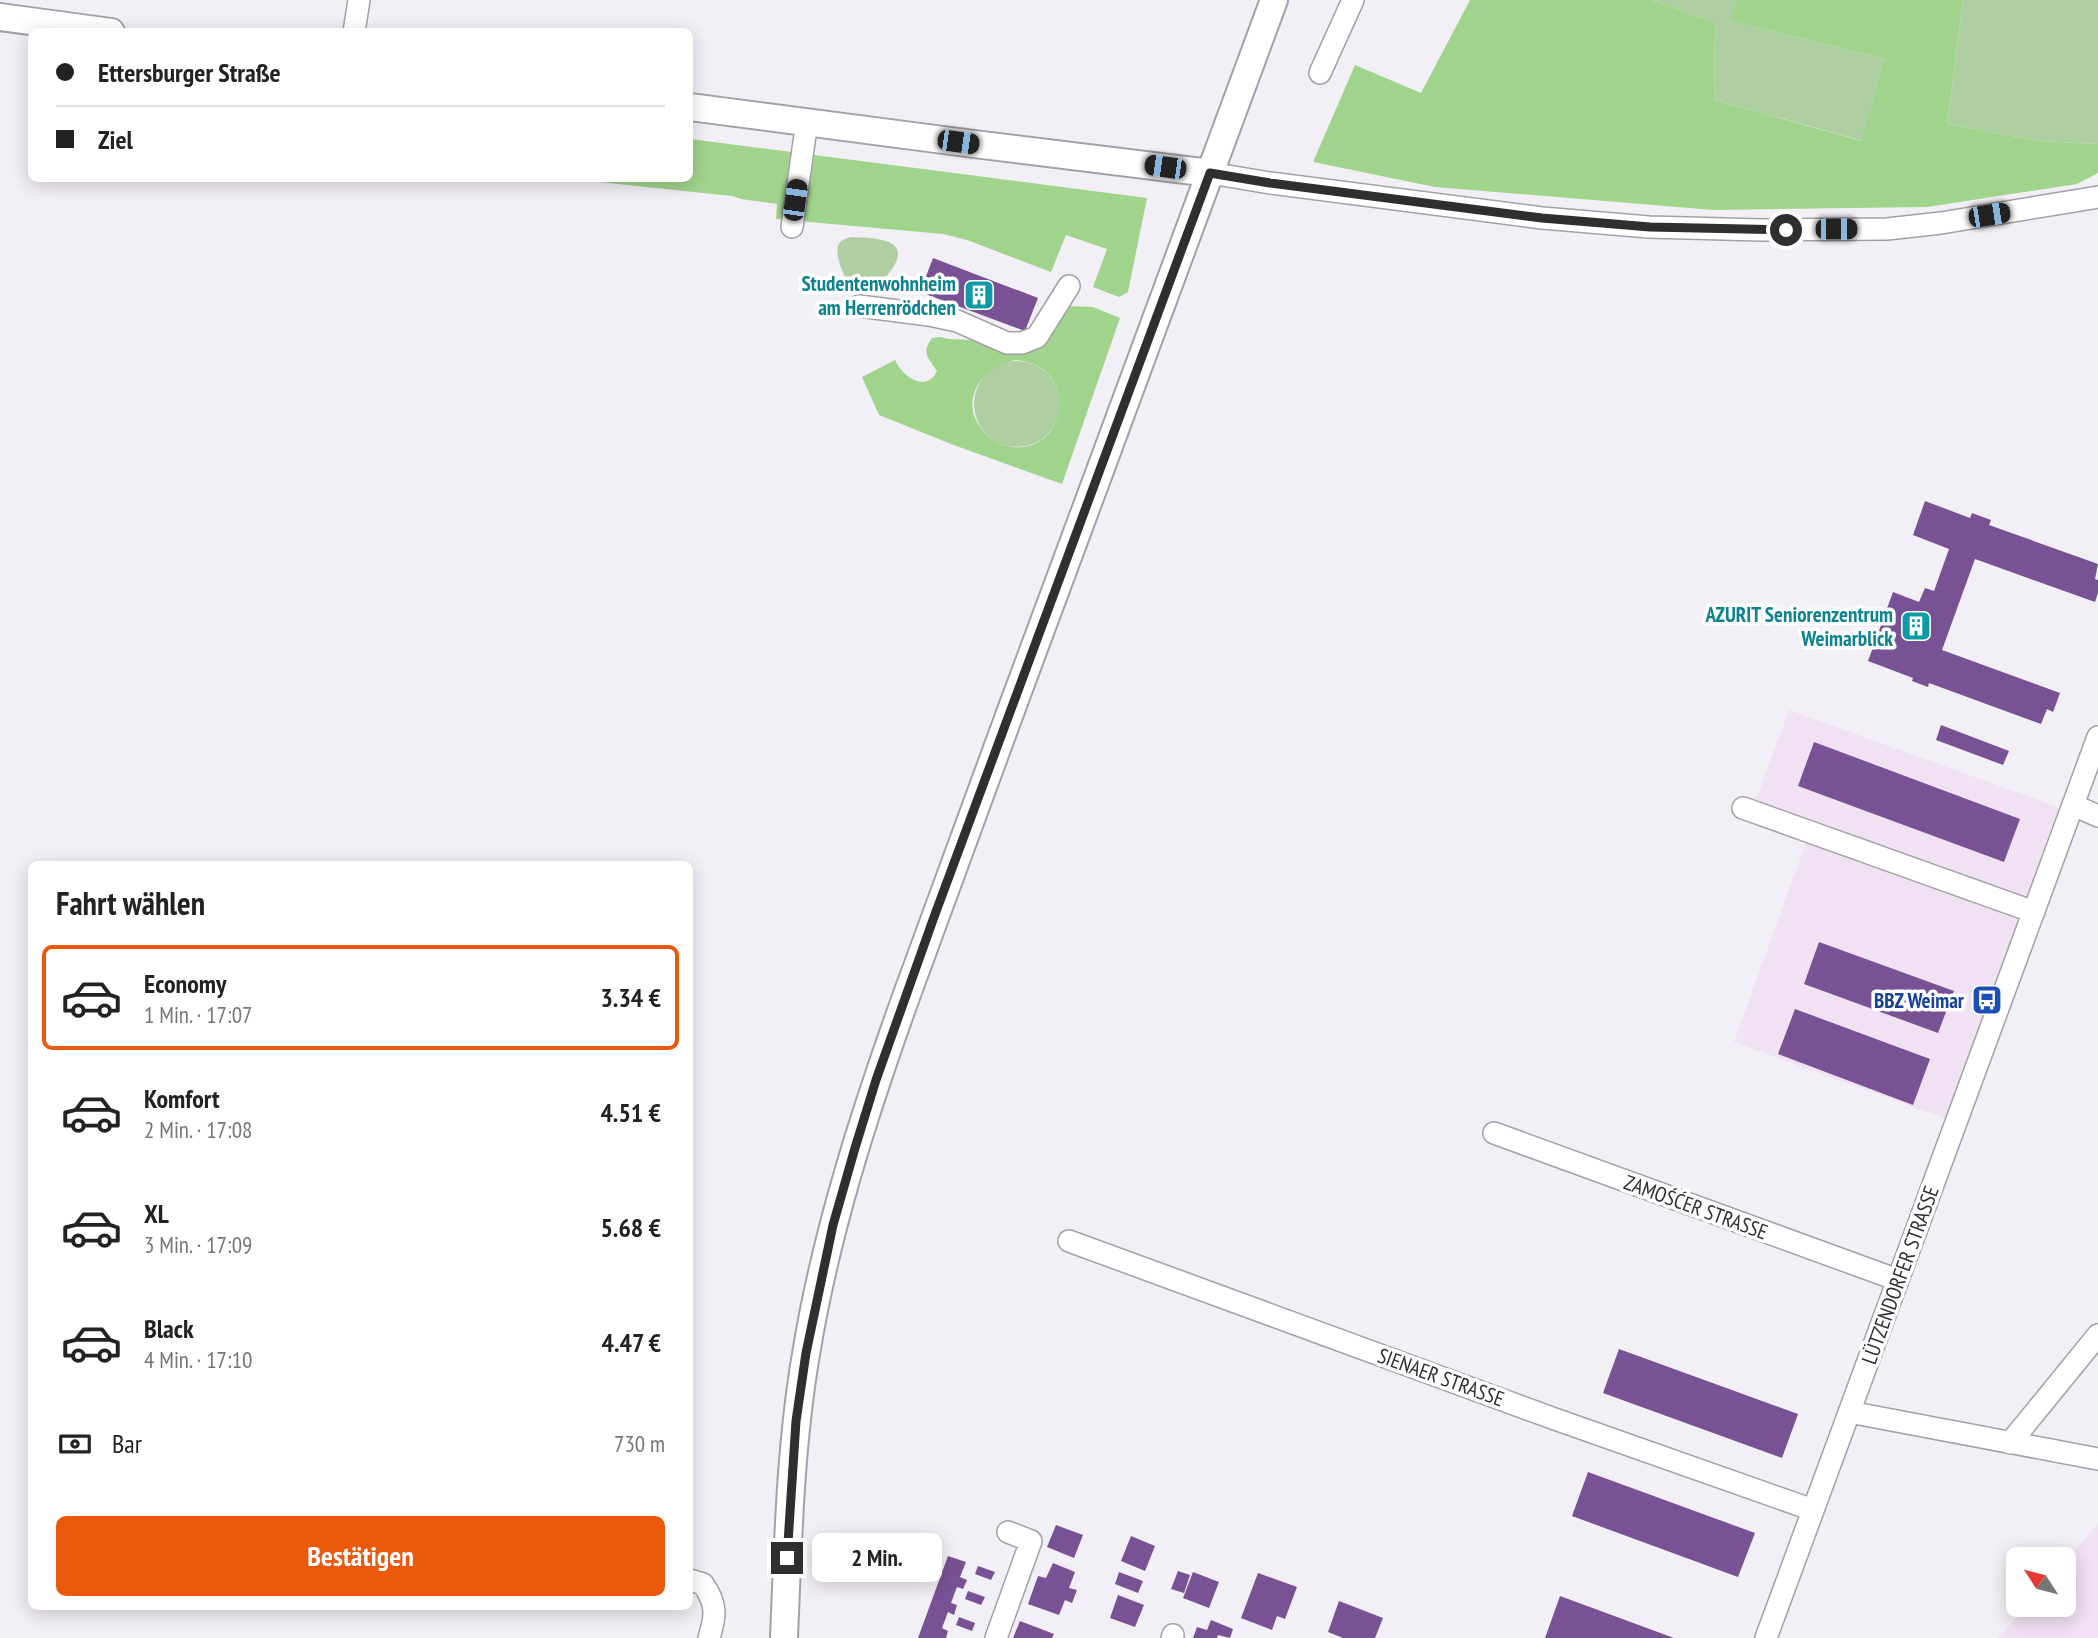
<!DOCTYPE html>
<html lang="de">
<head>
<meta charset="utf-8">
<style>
	:root { --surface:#fff; --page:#f6f6f6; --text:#222; --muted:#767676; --line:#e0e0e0; --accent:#ea580c }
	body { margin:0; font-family:"PT Sans Narrow",sans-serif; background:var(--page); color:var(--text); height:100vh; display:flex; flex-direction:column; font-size:26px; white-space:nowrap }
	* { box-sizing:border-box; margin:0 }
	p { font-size:23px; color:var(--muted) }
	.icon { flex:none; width:38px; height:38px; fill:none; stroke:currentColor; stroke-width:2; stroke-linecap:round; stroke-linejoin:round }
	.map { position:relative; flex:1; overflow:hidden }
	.side { position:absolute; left:28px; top:861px; width:665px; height:749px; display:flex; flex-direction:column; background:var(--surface); border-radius:10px; box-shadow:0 4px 18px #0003 }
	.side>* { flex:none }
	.hud { position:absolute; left:28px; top:28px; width:665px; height:154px; border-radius:10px; box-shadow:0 4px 18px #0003; display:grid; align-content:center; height:154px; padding:0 28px; background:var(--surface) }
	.needle { width:46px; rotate:306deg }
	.buttons { position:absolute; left:2006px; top:1547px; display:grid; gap:14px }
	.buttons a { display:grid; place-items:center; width:70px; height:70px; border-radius:10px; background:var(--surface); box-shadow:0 4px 18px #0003; font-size:35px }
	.end { position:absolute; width:32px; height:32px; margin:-16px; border:9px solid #302e31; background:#fff; box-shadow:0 0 0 4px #fff }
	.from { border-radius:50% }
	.bubble { position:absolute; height:49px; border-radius:10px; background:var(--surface); box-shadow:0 4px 18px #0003; font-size:23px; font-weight:700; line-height:49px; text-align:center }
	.car { position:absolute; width:21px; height:42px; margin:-21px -10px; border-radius:9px; box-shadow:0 0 5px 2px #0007; background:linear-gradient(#222 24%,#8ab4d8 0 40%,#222 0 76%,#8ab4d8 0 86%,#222 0) }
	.hud b { display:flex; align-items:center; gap:24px; height:66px; font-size:26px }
	.hud b+b { border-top:2px solid var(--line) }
	.hud i { width:18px; height:18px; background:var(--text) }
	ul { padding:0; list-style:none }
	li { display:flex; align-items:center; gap:21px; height:105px; margin:0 14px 10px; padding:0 14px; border:4px solid transparent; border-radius:10px }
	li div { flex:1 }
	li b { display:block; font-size:26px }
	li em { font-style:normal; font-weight:700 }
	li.active { border-color:var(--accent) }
	li>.icon { width:63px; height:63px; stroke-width:1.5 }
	h2 { padding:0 28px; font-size:32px; line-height:84px }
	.pay { display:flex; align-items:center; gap:18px; height:77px; padding:0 28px; font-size:26px }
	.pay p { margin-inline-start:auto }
	.button { display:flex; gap:14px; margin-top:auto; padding:14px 28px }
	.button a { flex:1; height:80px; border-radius:10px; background:var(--accent); color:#fff; font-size:28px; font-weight:700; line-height:80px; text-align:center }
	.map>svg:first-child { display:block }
	.education { fill:#f0e1f3 }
	.green { fill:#afcfa2 }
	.forest { fill:#a0d48c; fill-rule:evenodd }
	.building { fill:#795295 }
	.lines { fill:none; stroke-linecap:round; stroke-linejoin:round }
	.minor-casing { stroke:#a4a0a7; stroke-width:24 }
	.major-casing { stroke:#a4a0a7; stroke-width:30 }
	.minor { stroke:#fff; stroke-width:21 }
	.major { stroke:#fff; stroke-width:26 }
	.route { stroke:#302e31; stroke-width:9 }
	.labels { text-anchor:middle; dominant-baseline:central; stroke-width:7; stroke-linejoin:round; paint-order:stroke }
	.culture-label { font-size:21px; font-weight:bold; fill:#0d838f; stroke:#fff; text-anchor:end }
	.transit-label { font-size:21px; font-weight:bold; fill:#164399; stroke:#fff; text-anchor:end }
	.street-label { font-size:21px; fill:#302e31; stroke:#fff }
</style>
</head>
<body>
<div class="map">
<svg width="2098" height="1638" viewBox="0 0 2098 1638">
	<rect width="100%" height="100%" fill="#f3eff6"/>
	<!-- education -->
	<path class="education" d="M1789,710L2063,809L1950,1120L1734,1042L1811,829L1753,808Z
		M2098,1524V1638H1998L2027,1605H2063V1563Z"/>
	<!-- green -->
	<path class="green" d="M1651,0H1737L1731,21L1884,59L1863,141L1714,100L1715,22Z
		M1963,0H2098V144L2039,141L1947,124Z
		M851,237C863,238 905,236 897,259C895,267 887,275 882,282C858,319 833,260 838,246C840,240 845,239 851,237Z
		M974 404a43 43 0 1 1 86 0a43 43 0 1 1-86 0Z"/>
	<!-- forest -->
	<path class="forest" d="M1470,0H1651L1715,22L1714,100L1862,141L1884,59L1730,21L1737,0H1963L1947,124L2039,141L2098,144V173L2077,184L1927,207L1713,210L1435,187L1313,162L1355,65L1421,93Z
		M690,139L1147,198L1128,292L1119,297L1093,287L1107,249L1066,235L1051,272L967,240L943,234L776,219L777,204L741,199L732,196L570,179L690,178Z
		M1070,306L1093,307L1120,318L1062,484L951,444L879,415L862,377L895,360C902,376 926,394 937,371C928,357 921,353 932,338L940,337L949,339L972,340L1002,349L1056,318ZM1016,360C1081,366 1068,453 1012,447C1001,445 991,440 984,432C957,402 981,366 1016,360Z"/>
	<!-- building -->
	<path class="building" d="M933,258L1038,298L1025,331L920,292Z
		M1925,501L1970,518L1972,513L1991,520L1989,525L2098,564L2095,579L2098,580V593L2095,602L1975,559L1942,650L2060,693L2053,712L2047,709L2041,724L1929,683L1928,687L1912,681L1913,678L1868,661L1893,592L1919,602L1925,588L1934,591L1949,549L1913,535Z
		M1941,725L2009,751L2003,765L1936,740Z
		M1814,742L2020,819L2004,862L1798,786Z
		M1819,942L1954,991L1938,1033L1804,984Z
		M1795,1009L1930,1059L1913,1105L1778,1054Z
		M1619,1349L1798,1414L1782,1458L1603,1393Z
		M1588,1472L1755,1533L1738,1577L1572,1516Z
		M1056,1525L1083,1535L1074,1558L1047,1547Z
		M1131,1536L1155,1546L1145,1571L1121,1561Z
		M948,1556L966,1562L960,1577L967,1580L963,1589L957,1587L951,1603L957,1605L954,1615L948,1612L942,1628L948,1631L946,1638H918Z
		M1053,1563L1075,1572L1069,1588L1077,1590L1072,1603L1065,1600L1059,1615L1028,1604L1038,1576L1046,1578Z
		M978,1566L995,1572L991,1580L975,1574Z
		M1178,1571L1190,1575L1184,1593L1171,1589Z
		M1119,1572L1143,1581L1138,1593L1115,1584Z
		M1193,1572L1219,1582L1209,1608L1183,1598Z
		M1258,1573L1297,1587L1285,1619L1277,1616L1272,1630L1241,1618Z
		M968,1591L985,1597L981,1605L965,1599Z
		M1118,1595L1144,1605L1135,1627L1110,1618Z
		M1560,1596L1674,1638H1545Z
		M1339,1601L1383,1618L1375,1638H1343L1328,1632Z
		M959,1617L975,1623L972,1631L956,1625Z
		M1211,1620L1233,1629L1230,1638L1218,1635L1217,1638H1193L1197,1627L1207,1630Z
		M1020,1621L1054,1634L1052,1638H1013Z"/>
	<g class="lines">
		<!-- minor casing -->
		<g class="minor-casing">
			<path id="minor" d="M354,32L359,0
				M1320,73L1353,0
				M1210,173L1270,183L1542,218L1649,227L1761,230L1887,229L1941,223L2098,197
				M792,227L807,121
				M859,306L929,315L957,321L1007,343H1022L1037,337L1069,286
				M2073,805L2098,816
				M1743,808L2034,912
				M1494,1133L1898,1280
				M1069,1241L1552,1418L1813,1510
				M1849,1412L2098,1459
				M2010,1443L2098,1335
				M690,1580L703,1584C717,1604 716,1615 709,1638
				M996,1638L1031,1541L1008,1532
				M1172,1638L1173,1635
				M1766,1638L2098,737"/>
		</g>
		<!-- major casing -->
		<g class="major-casing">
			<path id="major" d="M0,17L111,32
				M690,107L974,144L1210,173
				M784,1638C788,1543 790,1448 806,1354C826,1232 864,1114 906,997C941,899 977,802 1013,705C1100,470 1188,235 1274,0"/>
		</g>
		<!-- minor -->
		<use href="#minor" class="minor"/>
		<!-- major -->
		<use href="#major" class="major"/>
	</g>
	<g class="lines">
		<!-- route -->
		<path class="route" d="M787,1558L796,1421L806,1353L833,1225L855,1148L876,1080L934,917L1210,173L1270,183L1542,218L1650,227L1786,230"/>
	</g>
	<!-- icons -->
	<defs>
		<g id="building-square" transform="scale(1.575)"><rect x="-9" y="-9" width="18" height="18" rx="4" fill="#0f9aa8" stroke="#fff"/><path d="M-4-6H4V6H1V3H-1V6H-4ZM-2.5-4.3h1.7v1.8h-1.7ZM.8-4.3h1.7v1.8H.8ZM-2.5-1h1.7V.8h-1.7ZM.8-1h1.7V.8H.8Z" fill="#fff"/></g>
		<g id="bus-square" transform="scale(1.575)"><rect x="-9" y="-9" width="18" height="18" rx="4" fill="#1a4fb4" stroke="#fff"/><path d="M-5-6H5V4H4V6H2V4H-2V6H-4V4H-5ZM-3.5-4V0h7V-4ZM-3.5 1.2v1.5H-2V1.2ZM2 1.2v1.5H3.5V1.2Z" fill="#fff"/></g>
	</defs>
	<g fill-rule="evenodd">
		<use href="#building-square" x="979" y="295"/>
		<use href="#building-square" x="1916" y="626"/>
		<use href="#bus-square" x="1987" y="1000"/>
	</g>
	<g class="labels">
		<!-- culture labels -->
		<g class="culture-label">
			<text x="956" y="283">Studentenwohnheim<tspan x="956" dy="24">am Herrenrödchen</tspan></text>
			<text x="1893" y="614">AZURIT Seniorenzentrum<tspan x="1893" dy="24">Weimarblick</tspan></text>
		</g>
		<!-- transit labels -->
		<g class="transit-label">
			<text x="1964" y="1000">BBZ Weimar</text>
		</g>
		<!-- street labels -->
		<g class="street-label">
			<text transform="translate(1696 1207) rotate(20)">ZAMOŚĆER STRASSE</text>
			<text transform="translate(1900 1275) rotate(-70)">LÜTZENDORFER STRASSE</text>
			<text transform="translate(1441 1377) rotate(20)">SIENAER STRASSE</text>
		</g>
	</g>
</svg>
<div class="buttons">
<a><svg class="needle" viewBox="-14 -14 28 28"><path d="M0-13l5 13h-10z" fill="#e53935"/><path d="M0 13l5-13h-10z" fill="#767676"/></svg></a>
</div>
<i class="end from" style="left:1786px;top:230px"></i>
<i class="end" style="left:787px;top:1558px"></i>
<div class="bubble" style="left:812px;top:1533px;width:130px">2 Min.</div>
<i class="car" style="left:958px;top:142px;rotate:98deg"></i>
<i class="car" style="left:1165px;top:167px;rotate:278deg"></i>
<i class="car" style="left:795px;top:200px;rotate:8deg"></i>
<i class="car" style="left:1989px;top:215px;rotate:81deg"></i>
<i class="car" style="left:1836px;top:229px;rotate:90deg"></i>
<div class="hud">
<b><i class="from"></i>Ettersburger Straße</b>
<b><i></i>Ziel</b>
</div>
<section class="side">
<h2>Fahrt wählen</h2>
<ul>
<li class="active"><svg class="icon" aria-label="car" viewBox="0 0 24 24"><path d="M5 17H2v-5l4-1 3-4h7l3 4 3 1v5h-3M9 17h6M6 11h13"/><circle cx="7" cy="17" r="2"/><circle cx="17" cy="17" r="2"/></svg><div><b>Economy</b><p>1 Min. · 17:07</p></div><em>3.34 €</em></li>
<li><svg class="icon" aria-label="car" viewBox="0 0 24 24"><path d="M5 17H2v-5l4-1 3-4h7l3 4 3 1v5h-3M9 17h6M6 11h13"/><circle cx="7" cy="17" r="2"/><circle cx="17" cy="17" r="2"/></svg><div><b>Komfort</b><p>2 Min. · 17:08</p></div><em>4.51 €</em></li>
<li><svg class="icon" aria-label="car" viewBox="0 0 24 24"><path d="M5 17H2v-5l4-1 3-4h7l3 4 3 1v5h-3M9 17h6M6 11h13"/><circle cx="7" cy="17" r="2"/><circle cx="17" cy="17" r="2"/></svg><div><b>XL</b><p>3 Min. · 17:09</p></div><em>5.68 €</em></li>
<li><svg class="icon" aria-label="car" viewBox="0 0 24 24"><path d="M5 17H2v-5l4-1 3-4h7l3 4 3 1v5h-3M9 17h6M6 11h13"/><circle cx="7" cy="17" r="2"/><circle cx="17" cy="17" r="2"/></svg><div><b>Black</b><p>4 Min. · 17:10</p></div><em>4.47 €</em></li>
</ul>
<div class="pay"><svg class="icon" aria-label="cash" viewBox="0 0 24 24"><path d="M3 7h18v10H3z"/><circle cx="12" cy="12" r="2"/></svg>Bar<p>730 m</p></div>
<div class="button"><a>Bestätigen</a></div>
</section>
</div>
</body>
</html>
